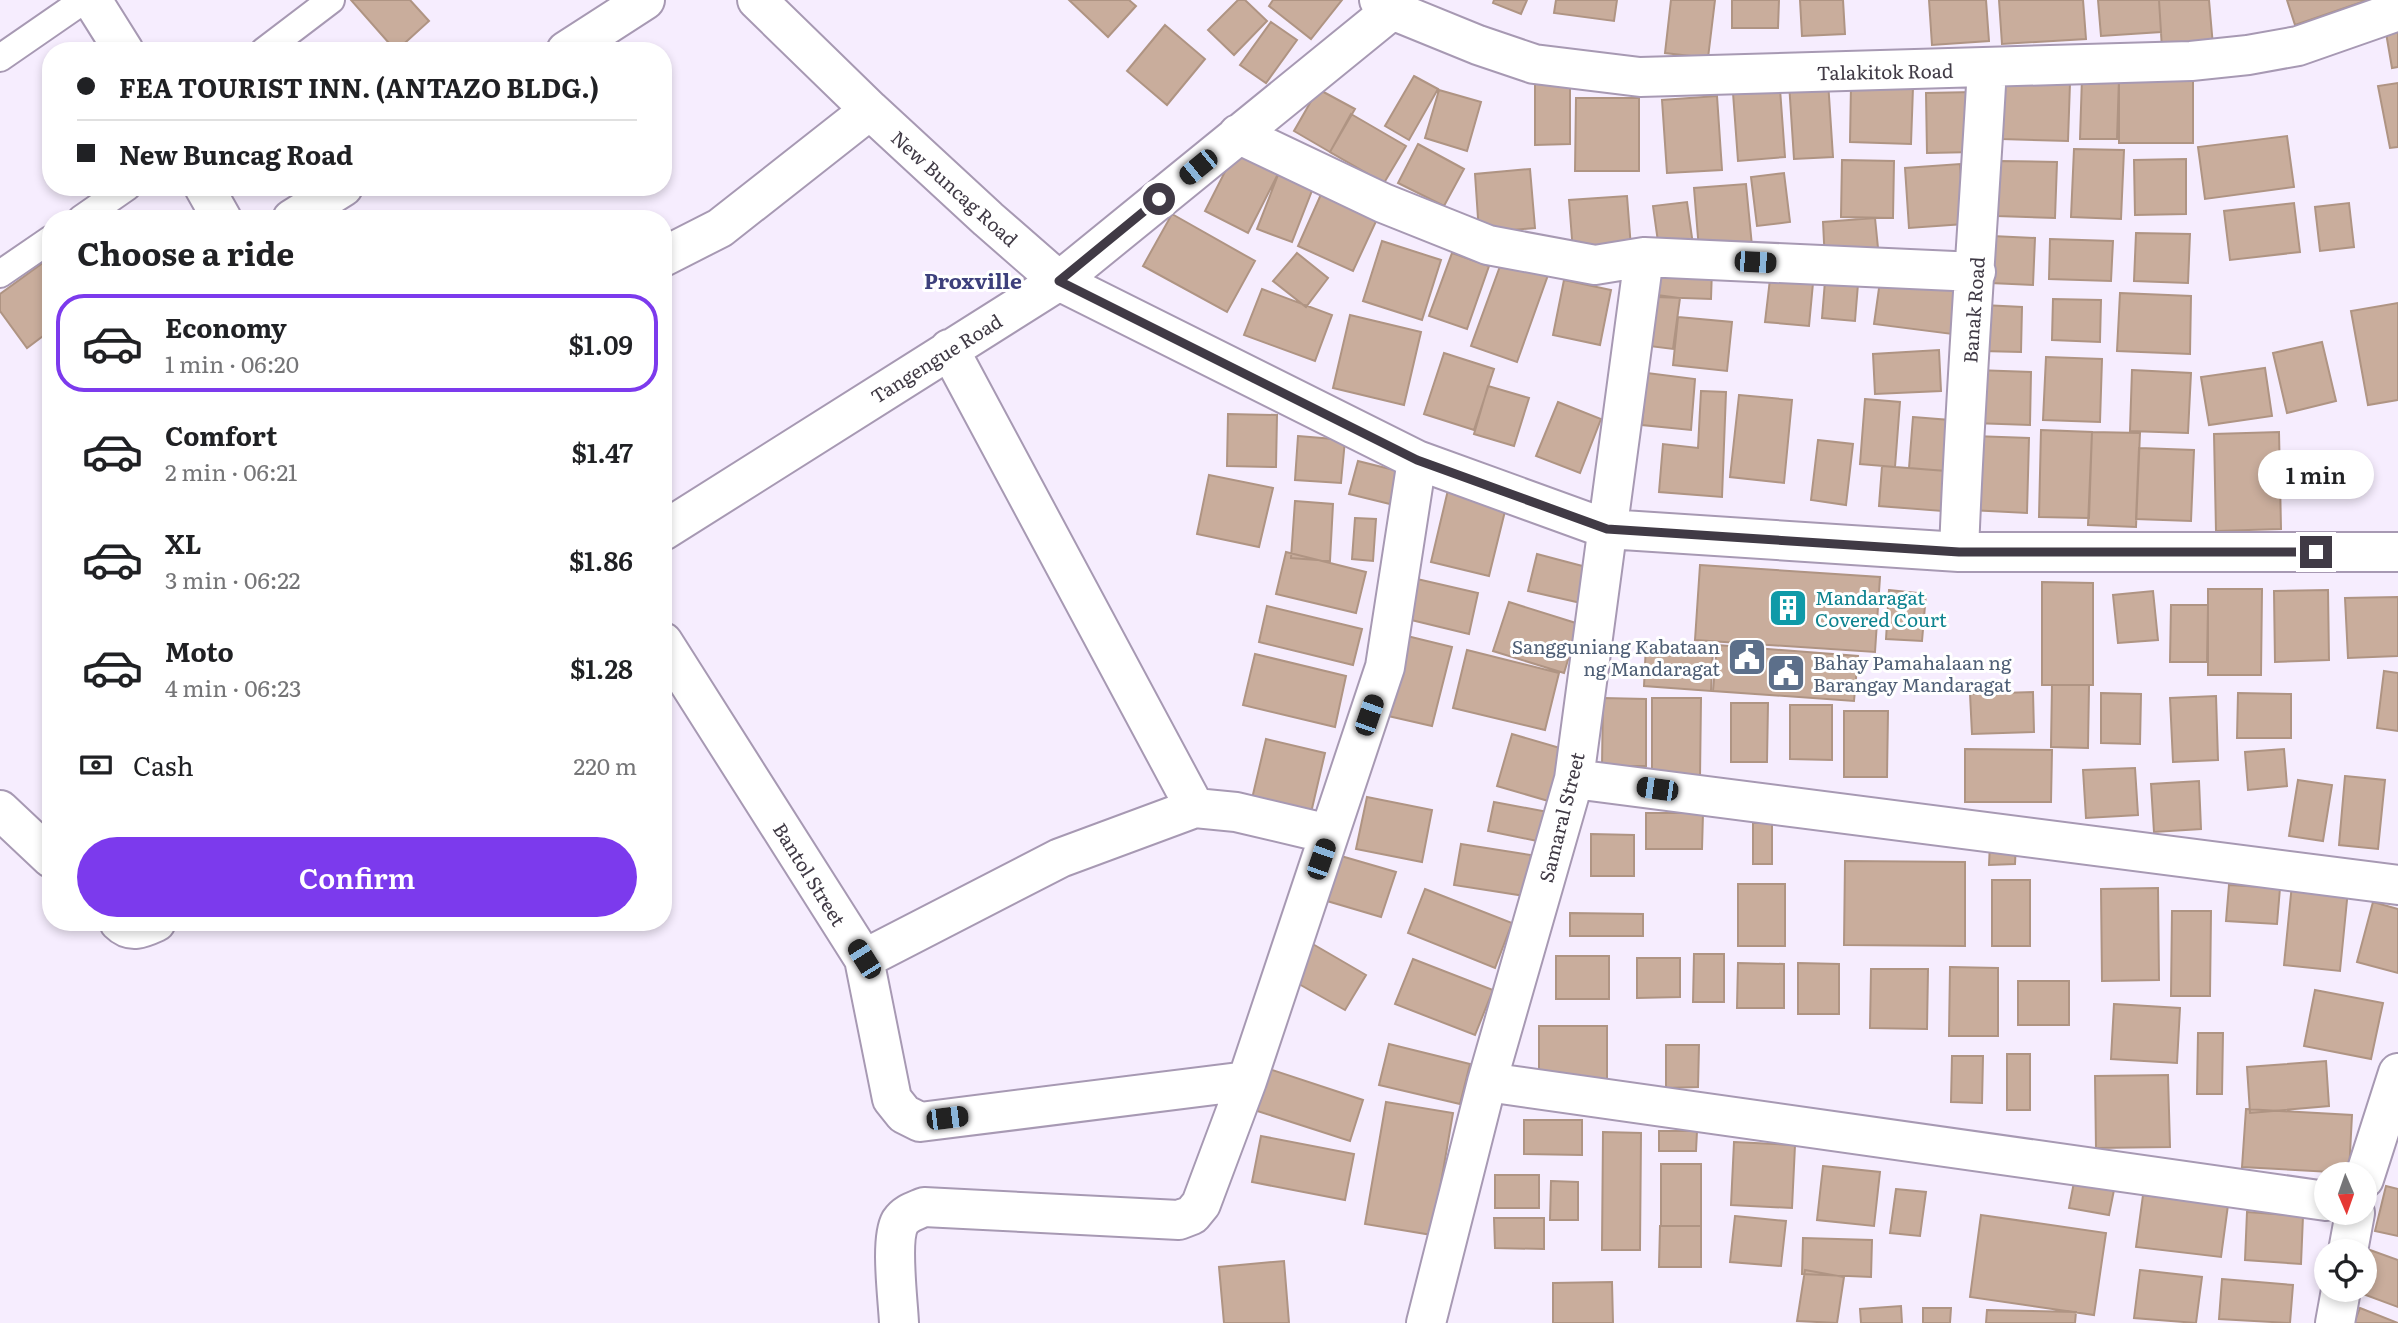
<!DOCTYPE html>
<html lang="en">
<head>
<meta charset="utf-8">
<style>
	:root { --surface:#fff; --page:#f6f6f6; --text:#202124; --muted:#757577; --line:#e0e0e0; --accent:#7c3aed }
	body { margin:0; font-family:Literata,serif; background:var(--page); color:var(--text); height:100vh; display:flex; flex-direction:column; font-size:26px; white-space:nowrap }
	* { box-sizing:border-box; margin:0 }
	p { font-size:23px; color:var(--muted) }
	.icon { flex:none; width:38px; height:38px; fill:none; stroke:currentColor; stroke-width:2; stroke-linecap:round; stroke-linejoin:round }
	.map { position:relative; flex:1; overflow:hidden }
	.details { position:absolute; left:42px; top:210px; width:630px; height:721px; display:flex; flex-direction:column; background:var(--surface); border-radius:28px; box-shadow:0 4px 10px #0003 }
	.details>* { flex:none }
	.guide { position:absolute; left:42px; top:42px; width:630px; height:154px; border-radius:28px; box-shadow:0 4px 10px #0003; display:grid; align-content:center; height:154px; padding:0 35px; background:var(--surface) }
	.needle { width:46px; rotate:178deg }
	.controls { position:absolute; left:2314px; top:1162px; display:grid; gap:14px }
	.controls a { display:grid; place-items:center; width:63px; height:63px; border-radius:50%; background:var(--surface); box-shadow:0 4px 10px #0003; font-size:35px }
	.end { position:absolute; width:32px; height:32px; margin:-16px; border:9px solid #403a45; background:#fff; box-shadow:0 0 0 4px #fff }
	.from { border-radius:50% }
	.bubble { position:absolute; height:49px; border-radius:24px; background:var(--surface); box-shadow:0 4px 10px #0003; font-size:23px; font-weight:600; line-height:49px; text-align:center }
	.car { position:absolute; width:21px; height:42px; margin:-21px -10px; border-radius:9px; box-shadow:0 0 5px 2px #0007; background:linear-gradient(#222 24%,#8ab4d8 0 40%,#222 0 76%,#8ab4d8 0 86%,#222 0) }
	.guide b { display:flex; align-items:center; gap:24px; height:66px; font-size:26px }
	.guide b+b { border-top:2px solid var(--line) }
	.guide i { width:18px; height:18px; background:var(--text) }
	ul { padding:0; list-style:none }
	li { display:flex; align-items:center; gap:21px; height:98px; margin:0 14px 10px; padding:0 21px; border:4px solid transparent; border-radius:28px }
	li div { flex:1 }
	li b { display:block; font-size:26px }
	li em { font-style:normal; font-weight:600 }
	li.on { border-color:var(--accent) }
	li>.icon { width:63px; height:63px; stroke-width:1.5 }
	h2 { padding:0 35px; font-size:32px; line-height:84px }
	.pay { display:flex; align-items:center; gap:18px; height:77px; padding:0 35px; font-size:26px }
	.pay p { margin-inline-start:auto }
	.cta { display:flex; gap:14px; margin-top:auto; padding:14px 35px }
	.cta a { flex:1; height:80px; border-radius:42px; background:var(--accent); color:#fff; font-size:28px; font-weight:600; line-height:80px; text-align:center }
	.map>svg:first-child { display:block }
	.building { fill:#c9ad9c; stroke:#af9483; stroke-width:2 }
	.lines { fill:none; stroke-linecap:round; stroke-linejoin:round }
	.lane-casing { stroke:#a799b3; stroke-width:30 }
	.street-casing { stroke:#a799b3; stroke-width:42 }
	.lane { stroke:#fff; stroke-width:26 }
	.street { stroke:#fff; stroke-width:38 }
	.route { stroke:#403a45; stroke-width:9 }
	.labels { text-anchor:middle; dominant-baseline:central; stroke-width:6; stroke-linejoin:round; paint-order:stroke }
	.street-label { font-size:19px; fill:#403a45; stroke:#fff }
	.culture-label { font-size:19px; fill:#0d838f; stroke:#fff; text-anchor:start }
	.service-label { font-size:19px; fill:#4e5e75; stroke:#fff; text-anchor:end }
	.neighbourhood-label { font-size:21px; font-weight:bold; fill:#3d407c; stroke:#fff }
</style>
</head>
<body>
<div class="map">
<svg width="2398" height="1323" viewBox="0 0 2398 1323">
	<rect width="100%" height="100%" fill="#f6edfe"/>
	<!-- building -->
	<path class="building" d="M351,0H410L429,21L396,51Z
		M1069,0H1129L1136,6L1108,37Z
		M1238,0H1245L1267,21L1234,55L1208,30Z
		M1273,0H1342L1311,39L1269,6Z
		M1494,0H1527L1521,14L1493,3Z
		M1556,0H1617L1614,21L1554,13Z
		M1671,0H1715L1708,58L1665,53Z
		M1732,0H1779L1778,28H1732Z
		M1800,0H1843L1845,34L1802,36Z
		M1929,0H1986L1989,41L1932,45Z
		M1999,0H2083L2086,39L2002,44Z
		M2098,0H2159L2161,32L2101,36Z
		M2159,0H2209L2213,46L2162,49Z
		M2287,0H2365V1L2295,25Z
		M2398,19V67L2392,68L2384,21Z
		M1271,22L1297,40L1266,83L1240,65Z
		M1165,25L1205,59L1167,105L1127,71Z
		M1414,76L1438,89L1409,140L1385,126Z
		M2082,77L2119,78L2117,139H2080Z
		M1535,80H1570V144L1535,145Z
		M2193,80V143H2119V81Z
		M1828,81L1833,157L1794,159L1789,83Z
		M2004,81L2070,83L2068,141L2002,139Z
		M2398,83V147L2390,148L2378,86Z
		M1851,85L1913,87L1911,144L1850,142Z
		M1318,89L1355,109L1330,152L1294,131Z
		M1780,89L1785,157L1738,161L1733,93Z
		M1439,90L1481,102L1467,151L1425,138Z
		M1974,92L1975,152L1927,153L1926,93Z
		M1717,96L1722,170L1667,173L1662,100Z
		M1576,98H1639V171H1575Z
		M1351,114L1406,146L1384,183L1330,152Z
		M2287,136L2294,187L2205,199L2198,147Z
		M1418,144L1464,169L1444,206L1398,183Z
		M1238,146L1281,168L1248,233L1205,211Z
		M2074,149L2124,150L2121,219L2071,217Z
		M2186,159V214L2135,215L2134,160Z
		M1842,160L1894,161L1893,218L1841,217Z
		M2000,161L2057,162L2055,218L1997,216Z
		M1960,164L1964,224L1909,228L1905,168Z
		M1530,169L1535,228L1479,233L1475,174Z
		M1784,173L1790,222L1757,226L1751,177Z
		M1278,175L1313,188L1292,242L1257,229Z
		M1746,184L1752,246L1699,250L1694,188Z
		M1322,192L1378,217L1353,271L1298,246Z
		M1627,196L1631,248L1573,252L1569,200Z
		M1687,202L1693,245L1659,249L1653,206Z
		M2294,203L2300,252L2230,260L2224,211Z
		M2349,203L2354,247L2320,251L2315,207Z
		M1172,214L1255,261L1227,312L1143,266Z
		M1875,218L1879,258L1825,262L1823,222Z
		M2136,233L2190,234L2188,283L2134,281Z
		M1992,236L2035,238L2033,285L1991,283Z
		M2050,239L2113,241L2111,281L2049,279Z
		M1382,241L1441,260L1422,320L1363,301Z
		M1297,253L1328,278L1306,307L1273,281Z
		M1452,253L1489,266L1467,329L1429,316Z
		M51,257V330L27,348L0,311V294Z
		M1503,258L1548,275L1517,362L1471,346Z
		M1657,267L1712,269L1711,299L1656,297Z
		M1770,279L1813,283L1809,326L1765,322Z
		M1564,280L1611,290L1600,345L1553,335Z
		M1825,281L1858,284L1855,321L1822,318Z
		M1880,281L1957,290L1952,334L1874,324Z
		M1262,289L1332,315L1315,361L1244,335Z
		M2120,293L2191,296L2190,354L2117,351Z
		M1657,295L1680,298L1673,349L1649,346Z
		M2053,299L2101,300L2100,342L2052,340Z
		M2398,303V400L2368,405L2351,311Z
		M1983,305L2022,307L2021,352L1982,351Z
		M1350,315L1421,332L1404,405L1333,388Z
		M1678,317L1732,322L1727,371L1673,365Z
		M2322,342L2336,401L2287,413L2273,353Z
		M1939,350L1941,391L1875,394L1873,354Z
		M1444,353L1494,369L1474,430L1424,414Z
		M2046,357L2102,359L2100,422L2043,420Z
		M2265,368L2272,416L2209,425L2201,377Z
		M1975,370L2031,372L2030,425L1973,423Z
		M2132,370L2191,373L2188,433L2130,431Z
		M1647,373L1695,379L1691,430L1642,425Z
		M1488,386L1529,398L1514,446L1474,434Z
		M1701,391L1726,392L1722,497L1659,492L1663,444L1698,448Z
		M1739,395L1792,400L1784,483L1730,477Z
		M1865,399L1900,402L1895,467L1860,464Z
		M1558,402L1601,419L1580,473L1536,456Z
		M1228,414L1277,415L1276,467L1227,466Z
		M1913,417L1950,420L1946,471L1909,468Z
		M2041,430L2092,432L2089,518L2039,517Z
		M2092,432L2140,433L2136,527L2088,525Z
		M2279,432L2281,529L2216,531L2214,434Z
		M1298,436L1345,440L1341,483L1295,480Z
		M1973,436L2029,438L2027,513L1970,510Z
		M1818,440L1853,444L1846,505L1811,500Z
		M2139,448L2194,450L2191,521L2136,519Z
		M1358,461L1402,472L1394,505L1349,494Z
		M1882,466L1946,471L1942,511L1879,506Z
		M1209,475L1273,488L1259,547L1197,534Z
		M1448,490L1507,503L1489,576L1431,562Z
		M1295,501L1333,504L1330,561L1291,558Z
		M1355,518L1376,519L1373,561L1352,559Z
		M1286,552L1366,572L1356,613L1276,594Z
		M1537,554L1590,568L1581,603L1528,591Z
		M1700,565L1880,577L1875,652L1695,640Z
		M1417,579L1478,593L1469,634L1407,619Z
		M2042,582L2093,583V685H2042Z
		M2208,589H2262L2261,675H2208Z
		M1889,590L1926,594L1922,641L1886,639Z
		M2328,590L2329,660L2275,662L2274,591Z
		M2153,591L2158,640L2118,643L2113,595Z
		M2398,597V656L2348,658L2345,598Z
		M1509,602L1579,624L1564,673L1493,651Z
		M2171,605H2208L2207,662H2170Z
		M1267,606L1362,629L1353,665L1259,642Z
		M1407,636L1452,647L1432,726L1388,716Z
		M1646,644L1713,648L1711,691L1644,686Z
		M1717,645L1858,656L1854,701L1713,691Z
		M1467,650L1559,673L1545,730L1453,708Z
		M1255,654L1346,676L1335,727L1243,705Z
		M2384,671L2398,673V731L2377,728Z
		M2052,685H2089L2088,748L2051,747Z
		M2033,692L2034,732L1972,734L1970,694Z
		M2101,693L2141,694L2140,744L2101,743Z
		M2238,693L2291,694V738H2237Z
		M2216,696L2218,760L2173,762L2170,698Z
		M1603,698L1646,699V766H1602Z
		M1652,698H1701L1700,778L1652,777Z
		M1731,703H1768L1767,762H1731Z
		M1790,705H1832V760L1790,759Z
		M1844,711H1888L1887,777H1844Z
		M1512,734L1570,751L1555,803L1497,786Z
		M1266,739L1325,753L1310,817L1251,803Z
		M1965,749L2052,750L2051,802H1965Z
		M2284,749L2287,786L2248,790L2245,752Z
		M2135,768L2138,815L2086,818L2083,770Z
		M2345,776L2385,780L2378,849L2339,845Z
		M2298,780L2332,785L2323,841L2289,836Z
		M2199,781L2201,829L2154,832L2151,784Z
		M1367,797L1432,810L1422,862L1356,849Z
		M1494,802L1548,812L1542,842L1488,831Z
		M1646,813H1703L1702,849H1646Z
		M1753,823H1772V864H1753Z
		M1591,834L1634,835V876H1591Z
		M1990,843H2016L2015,864L1989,865Z
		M1461,844L1531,855L1525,896L1454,885Z
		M1341,856L1396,872L1381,917L1327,901Z
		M1845,861L1965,862V946L1844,945Z
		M1992,880H2030V946H1992Z
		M1738,884H1785V946H1738Z
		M2292,884L2348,890L2340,971L2284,965Z
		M2229,885L2280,888L2277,924L2226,921Z
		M2158,888L2159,980L2102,981L2101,889Z
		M1425,889L1512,923L1495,968L1408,933Z
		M2373,902L2398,909V973L2357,962Z
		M2172,911H2211L2210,996H2171Z
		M1570,913L1643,914V936H1570Z
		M1311,943L1366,975L1345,1010L1290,979Z
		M1694,954H1724V1002H1693Z
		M1556,956H1609V999H1556Z
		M1637,958H1680V997L1637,998Z
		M1413,959L1493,990L1475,1035L1395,1004Z
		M1738,963L1784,964V1008H1737Z
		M1798,963L1839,964V1014H1798Z
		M1950,967L1998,968V1036H1949Z
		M1871,969H1928L1927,1029L1870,1028Z
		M2018,981H2069V1025H2018Z
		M2315,990L2383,1003L2371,1059L2304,1046Z
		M2114,1004L2180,1008L2177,1063L2111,1059Z
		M1539,1026H1607V1084L1539,1083Z
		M2198,1033H2223L2222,1094H2197Z
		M1389,1044L1470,1064L1460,1104L1379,1085Z
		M1666,1045H1699L1698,1087L1666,1088Z
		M2007,1054H2030V1110H2007Z
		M1952,1056H1983L1982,1103L1951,1102Z
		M2326,1061L2329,1106L2250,1113L2247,1067Z
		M1260,1066L1363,1100L1350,1141L1245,1107Z
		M2168,1075L2170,1147L2096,1148L2095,1076Z
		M1386,1102L1453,1113L1432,1235L1365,1224Z
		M2246,1109L2352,1115L2349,1173L2242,1167Z
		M1524,1120H1582V1155L1524,1154Z
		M1659,1131H1697L1696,1151H1659Z
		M1603,1132L1641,1133L1640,1250H1602Z
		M1261,1136L1354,1154L1345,1200L1252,1182Z
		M1734,1142L1795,1145L1792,1208L1731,1205Z
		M1661,1164H1701V1226H1661Z
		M1823,1166L1880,1172L1874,1226L1817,1220Z
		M1495,1175H1539V1208H1495Z
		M2075,1177L2115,1185L2109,1215L2069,1208Z
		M1551,1181L1578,1182V1220H1550Z
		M2386,1186L2398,1189V1236L2375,1231Z
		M1896,1189L1926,1192L1920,1236L1890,1233Z
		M2143,1195L2228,1205L2221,1257L2136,1247Z
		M2247,1212L2303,1216L2301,1264L2245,1260Z
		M1981,1215L2106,1233L2094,1315L1970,1297Z
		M1735,1216L1786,1221L1781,1266L1730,1262Z
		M1494,1218H1544V1249L1495,1248Z
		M1660,1226H1701V1267H1659Z
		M1803,1238L1872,1240L1871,1277L1802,1274Z
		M2370,1250L2398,1260V1307L2355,1291L2364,1290V1266Z
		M1284,1261L1289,1323H1224L1219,1267Z
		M1805,1270L1844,1277L1837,1323L1797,1321Z
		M2140,1270L2202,1277L2196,1323L2134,1318Z
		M2222,1279L2293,1285L2290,1323L2219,1319Z
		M1612,1282L1613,1323H1553V1283Z
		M1901,1306L1902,1323H1861L1860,1309Z
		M1923,1308H1951L1950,1323H1923Z
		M2360,1308L2398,1323H2354Z
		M1987,1310L2076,1312L2075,1323H1986Z"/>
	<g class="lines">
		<!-- lane casing -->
		<g class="lane-casing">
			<path id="lane" d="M264,51L331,0
				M0,58L84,0
				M81,219L127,187
				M0,274L51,239"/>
		</g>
		<!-- street casing -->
		<g class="street-casing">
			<path id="street" d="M92,0L124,51
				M757,0L870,110L988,219L1059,281L1417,460L1607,529L1959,552H2398
				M1379,0L1392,10L1478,45L1534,64L1640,77L2191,61L2248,55L2298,46L2398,11
				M566,51L645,0
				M1238,134L1383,203L1488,245L1595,265L1644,257L1976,272
				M204,187L222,219
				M292,219L343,187
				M663,257L720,228L870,110
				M949,349L1195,808
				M663,531L1059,281L1392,10
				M1959,552C1965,390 1978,229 1987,68
				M663,642L864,959L892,1099L904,1114L920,1122L1247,1081
				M1574,779L2398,885
				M0,810L51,858
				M119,922C131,934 143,928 156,922
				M864,959L1060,858L1195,808L1236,812L1329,834
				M1487,1082L2326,1201
				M2364,1179L2398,1073
				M2348,1251L2355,1213
				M899,1323C898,1300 890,1240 900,1222C906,1213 915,1211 924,1207L1179,1220L1192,1215L1201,1204L1247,1081L1385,667L1417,460
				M1426,1323L1487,1082L1574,779L1644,257
				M2335,1323L2341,1290"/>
		</g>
		<!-- lane -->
		<use href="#lane" class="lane"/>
		<!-- street -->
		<use href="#street" class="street"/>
	</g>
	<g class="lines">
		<!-- route -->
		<path class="route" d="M1159,199L1059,281L1417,460L1607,529L1959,552H2316"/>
	</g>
	<!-- icons -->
	<defs>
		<g id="building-square" transform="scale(2.0125)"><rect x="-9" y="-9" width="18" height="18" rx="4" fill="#0f9aa8" stroke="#fff"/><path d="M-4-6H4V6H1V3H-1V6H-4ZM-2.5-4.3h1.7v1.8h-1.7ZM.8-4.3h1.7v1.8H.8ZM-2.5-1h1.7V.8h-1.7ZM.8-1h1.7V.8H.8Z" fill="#fff"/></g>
		<g id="civic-square" transform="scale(2.0125)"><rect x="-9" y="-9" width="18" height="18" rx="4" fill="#5c6f8a" stroke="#fff"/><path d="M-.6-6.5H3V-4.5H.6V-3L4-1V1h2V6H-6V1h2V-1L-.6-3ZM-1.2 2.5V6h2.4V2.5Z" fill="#fff"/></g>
	</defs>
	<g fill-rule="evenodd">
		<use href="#building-square" x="1788" y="608"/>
		<use href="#civic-square" x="1747" y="657"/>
		<use href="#civic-square" x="1786" y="673"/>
	</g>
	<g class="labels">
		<!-- street labels -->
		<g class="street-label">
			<text transform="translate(1885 71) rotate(-1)">Talakitok Road</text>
			<text transform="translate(955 188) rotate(42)">New Buncag Road</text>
			<text transform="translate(1973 310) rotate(-86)">Banak Road</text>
			<text transform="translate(936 358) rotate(-32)">Tangengue Road</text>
			<text transform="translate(1561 817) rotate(-76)">Samaral Street</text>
			<text transform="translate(810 874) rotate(58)">Bantol Street</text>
		</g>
		<!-- culture labels -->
		<g class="culture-label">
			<text x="1815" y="597">Mandaragat<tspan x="1815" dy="22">Covered Court</tspan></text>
		</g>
		<!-- service labels -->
		<g class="service-label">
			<text x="1720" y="646">Sangguniang Kabataan<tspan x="1720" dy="22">ng Mandaragat</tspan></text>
			<text x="1813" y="662" text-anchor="start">Bahay Pamahalaan ng<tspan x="1813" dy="22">Barangay Mandaragat</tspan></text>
		</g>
		<!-- neighbourhood labels -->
		<g class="neighbourhood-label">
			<text x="973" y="279">Proxville</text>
		</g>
	</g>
</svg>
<div class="controls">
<a><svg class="needle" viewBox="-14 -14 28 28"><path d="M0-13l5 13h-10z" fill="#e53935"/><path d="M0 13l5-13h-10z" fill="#757577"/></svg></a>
<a><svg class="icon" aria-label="locate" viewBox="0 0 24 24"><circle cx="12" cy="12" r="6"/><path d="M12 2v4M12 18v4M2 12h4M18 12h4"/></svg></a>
</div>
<i class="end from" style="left:1159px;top:199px"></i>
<i class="end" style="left:2316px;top:552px"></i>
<div class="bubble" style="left:2258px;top:450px;width:116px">1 min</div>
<i class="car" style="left:1198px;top:167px;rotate:231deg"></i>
<i class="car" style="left:1755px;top:262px;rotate:93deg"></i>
<i class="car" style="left:1369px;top:715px;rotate:19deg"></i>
<i class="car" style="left:1657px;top:789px;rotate:278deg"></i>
<i class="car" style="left:1321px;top:859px;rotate:19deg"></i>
<i class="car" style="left:864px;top:959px;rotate:328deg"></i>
<i class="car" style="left:947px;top:1118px;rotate:83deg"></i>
<div class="guide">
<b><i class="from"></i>FEA TOURIST INN. (ANTAZO BLDG.)</b>
<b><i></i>New Buncag Road</b>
</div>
<section class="details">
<h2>Choose a ride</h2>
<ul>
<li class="on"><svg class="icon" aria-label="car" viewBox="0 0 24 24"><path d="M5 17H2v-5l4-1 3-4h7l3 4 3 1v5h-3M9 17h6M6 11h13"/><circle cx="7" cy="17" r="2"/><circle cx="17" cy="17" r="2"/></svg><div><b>Economy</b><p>1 min · 06:20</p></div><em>$1.09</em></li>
<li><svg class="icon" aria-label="car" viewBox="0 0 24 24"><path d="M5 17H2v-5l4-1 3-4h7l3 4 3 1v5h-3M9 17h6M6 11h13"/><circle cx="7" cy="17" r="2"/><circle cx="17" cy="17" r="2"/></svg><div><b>Comfort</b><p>2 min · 06:21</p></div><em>$1.47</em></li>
<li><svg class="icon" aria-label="car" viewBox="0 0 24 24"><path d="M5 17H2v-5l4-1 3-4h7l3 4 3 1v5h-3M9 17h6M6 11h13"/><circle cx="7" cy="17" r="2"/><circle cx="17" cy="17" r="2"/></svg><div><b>XL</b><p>3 min · 06:22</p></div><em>$1.86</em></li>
<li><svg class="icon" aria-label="car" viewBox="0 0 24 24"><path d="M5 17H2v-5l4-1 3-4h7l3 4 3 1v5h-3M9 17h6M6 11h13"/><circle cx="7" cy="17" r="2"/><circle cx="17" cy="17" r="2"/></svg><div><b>Moto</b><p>4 min · 06:23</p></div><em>$1.28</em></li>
</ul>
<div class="pay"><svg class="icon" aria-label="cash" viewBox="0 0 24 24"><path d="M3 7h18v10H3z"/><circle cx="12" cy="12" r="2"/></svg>Cash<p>220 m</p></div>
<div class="cta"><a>Confirm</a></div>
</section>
</div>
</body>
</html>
